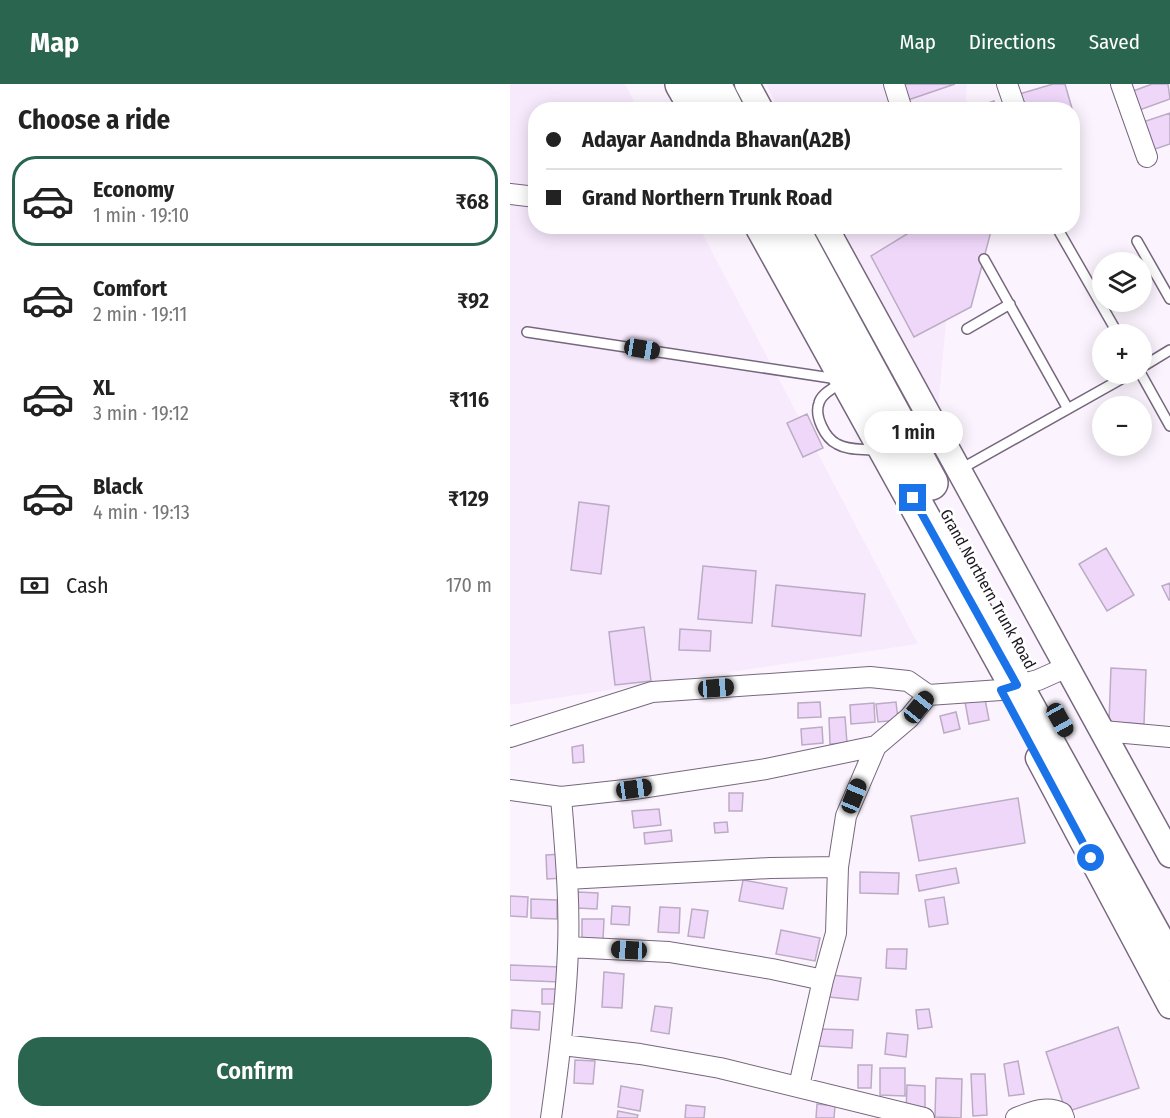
<!DOCTYPE html>
<html lang="en">
<head>
<meta charset="utf-8">
<style>
	:root { --surface:#fff; --page:#f6f6f6; --text:#222; --muted:#767676; --line:#e0e0e0; --accent:#2a654f }
	body { margin:0; font-family:"Fira Sans Condensed",sans-serif; background:var(--page); color:var(--text); height:100vh; display:flex; flex-direction:column; font-size:22px; white-space:nowrap }
	* { box-sizing:border-box; margin:0 }
	p { font-size:20px; color:var(--muted) }
	.icon { flex:none; width:33px; height:33px; fill:none; stroke:currentColor; stroke-width:2; stroke-linecap:round; stroke-linejoin:round }
	.map { position:relative; flex:1; overflow:hidden }
	.details { display:flex; flex-direction:column; background:var(--surface); width:510px }
	.details>* { flex:none }
	.hud { position:absolute; left:18px; top:18px; width:552px; height:132px; border-radius:24px; box-shadow:0 3px 15px #0003; display:grid; align-content:center; height:132px; padding:0 18px; background:var(--surface) }
	.fabs { position:absolute; left:582px; top:168px; display:grid; gap:12px }
	.fabs a { display:grid; place-items:center; width:60px; height:60px; border-radius:50%; background:var(--surface); box-shadow:0 3px 15px #0003; font-size:30px }
	.end { position:absolute; width:27px; height:27px; margin:-14px; border:8px solid #1a73e8; background:#fff; box-shadow:0 0 0 3px #fff }
	.from { border-radius:50% }
	.bubble { position:absolute; height:42px; border-radius:21px; background:var(--surface); box-shadow:0 3px 15px #0003; font-size:20px; font-weight:600; line-height:42px; text-align:center }
	.car { position:absolute; width:18px; height:36px; margin:-18px -9px; border-radius:8px; box-shadow:0 0 4px 2px #0007; background:linear-gradient(#222 24%,#8ab4d8 0 40%,#222 0 76%,#8ab4d8 0 86%,#222 0) }
	.hud b { display:flex; align-items:center; gap:21px; height:57px; font-size:22px }
	.hud b+b { border-top:2px solid var(--line) }
	.hud i { width:15px; height:15px; background:var(--text) }
	ul { padding:0; list-style:none }
	li { display:flex; align-items:center; gap:18px; height:90px; margin:0 12px 9px; padding:0 6px; border:3px solid transparent; border-radius:24px }
	li div { flex:1 }
	li b { display:block; font-size:22px }
	li em { font-style:normal; font-weight:600 }
	li.active { border-color:var(--accent) }
	li>.icon { width:54px; height:54px; stroke-width:1.5 }
	h2 { padding:0 18px; font-size:27px; line-height:72px }
	.pay { display:flex; align-items:center; gap:15px; height:66px; padding:0 18px; font-size:22px }
	.pay p { margin-inline-start:auto }
	.action { display:flex; gap:12px; margin-top:auto; padding:12px 18px }
	.action a { flex:1; height:69px; border-radius:24px; background:var(--accent); color:#fff; font-size:24px; font-weight:600; line-height:69px; text-align:center }
	header { display:flex; align-items:center; gap:36px; box-sizing:border-box; height:84px; padding:0 30px; background:var(--accent); color:#fff }
	header strong { font-size:28px }
	nav { display:flex; gap:33px; margin-inline-start:auto; font-size:21px }
	main { display:flex; flex:1; min-height:0 }
	.map>svg:first-child { display:block }
	.built { fill:#f7eafd }
	.building { fill:#efd7f9; stroke:#bcabc4; stroke-width:1.5 }
	.lines { fill:none; stroke-linecap:round; stroke-linejoin:round }
	.service-casing { stroke:#77677e; stroke-width:12 }
	.minor-casing { stroke:#77677e; stroke-width:22 }
	.tertiary-casing { stroke:#77677e; stroke-width:27 }
	.trunk-casing { stroke:#77677e; stroke-width:36 }
	.service { stroke:#fff; stroke-width:9 }
	.minor { stroke:#fff; stroke-width:20 }
	.tertiary { stroke:#fff; stroke-width:24 }
	.trunk { stroke:#fff; stroke-width:33 }
	.route { stroke:#1a73e8; stroke-width:8 }
	.labels { text-anchor:middle; dominant-baseline:central; stroke-width:5; stroke-linejoin:round; paint-order:stroke }
	.street-label { font-size:16px; fill:#1d1720; stroke:#fff }
</style>
</head>
<body>
<header>
<strong>Map</strong>
<nav><a>Map</a><a>Directions</a><a>Saved</a></nav>
</header>
<main>
<section class="details">
<h2>Choose a ride</h2>
<ul>
<li class="active"><svg class="icon" aria-label="car" viewBox="0 0 24 24"><path d="M5 17H2v-5l4-1 3-4h7l3 4 3 1v5h-3M9 17h6M6 11h13"/><circle cx="7" cy="17" r="2"/><circle cx="17" cy="17" r="2"/></svg><div><b>Economy</b><p>1 min · 19:10</p></div><em>₹68</em></li>
<li><svg class="icon" aria-label="car" viewBox="0 0 24 24"><path d="M5 17H2v-5l4-1 3-4h7l3 4 3 1v5h-3M9 17h6M6 11h13"/><circle cx="7" cy="17" r="2"/><circle cx="17" cy="17" r="2"/></svg><div><b>Comfort</b><p>2 min · 19:11</p></div><em>₹92</em></li>
<li><svg class="icon" aria-label="car" viewBox="0 0 24 24"><path d="M5 17H2v-5l4-1 3-4h7l3 4 3 1v5h-3M9 17h6M6 11h13"/><circle cx="7" cy="17" r="2"/><circle cx="17" cy="17" r="2"/></svg><div><b>XL</b><p>3 min · 19:12</p></div><em>₹116</em></li>
<li><svg class="icon" aria-label="car" viewBox="0 0 24 24"><path d="M5 17H2v-5l4-1 3-4h7l3 4 3 1v5h-3M9 17h6M6 11h13"/><circle cx="7" cy="17" r="2"/><circle cx="17" cy="17" r="2"/></svg><div><b>Black</b><p>4 min · 19:13</p></div><em>₹129</em></li>
</ul>
<div class="pay"><svg class="icon" aria-label="cash" viewBox="0 0 24 24"><path d="M3 7h18v10H3z"/><circle cx="12" cy="12" r="2"/></svg>Cash<p>170 m</p></div>
<div class="action"><a>Confirm</a></div>
</section>
<div class="map">
<svg width="660" height="1034" viewBox="0 0 660 1034">
	<rect width="100%" height="100%" fill="#fbf4fe"/>
	<!-- built -->
	<path class="built" d="M0,0H115L128,25L26,26V142L189,143L408,560L0,621Z
		M256,0H457L455,26L269,25Z
		M332,143H445L428,324Z"/>
	<!-- building -->
	<path class="building" d="M389,0H445L395,17Z
		M543,0H555L563,28L562,26H510L506,11Z
		M642,0H658L660,15L621,29L615,10Z
		M484,17L487,26H458Z
		M660,29V60L636,68L627,40Z
		M410,142H479L480,151L461,223L404,253L361,172Z
		M297,330L313,364L293,373L277,339Z
		M69,418L99,422L91,490L61,486Z
		M596,464L624,511L597,527L569,480Z
		M193,482L246,487L242,539L188,535Z
		M660,499V516H659L652,502Z
		M266,501L355,510L351,552L262,542Z
		M134,543L141,597L105,601L99,548Z
		M170,545L201,547L200,567L169,566Z
		M601,584L636,586L634,640L599,638Z
		M475,615L479,636L459,640L455,618Z
		M310,618L311,633L288,634V619Z
		M386,618L388,636L368,638L366,620Z
		M364,619L365,638L341,640L340,621Z
		M446,628L450,645L434,649L430,632Z
		M335,633L337,659L320,660L319,634Z
		M312,643L313,659L292,661L291,645Z
		M73,661L74,678L63,679L62,663Z
		M219,709H233L232,727H219Z
		M508,714L515,759L409,777L401,732Z
		M149,725L151,741L124,744L122,727Z
		M217,738L218,748L205,749L204,739Z
		M161,746L162,757L135,760L134,749Z
		M52,770L54,794L37,795L36,771Z
		M446,784L449,799L409,807L406,791Z
		M350,788L389,789L388,810L350,809Z
		M233,796L277,804L273,825L229,817Z
		M68,808L88,809L87,825L67,824Z
		M0,812L18,813L17,833L0,832Z
		M434,813L438,840L419,843L415,816Z
		M21,815L47,816V835L21,834Z
		M102,822L120,823L119,841L101,840Z
		M150,823L170,824L169,849L148,848Z
		M182,825L198,827L194,854L178,852Z
		M72,835H94L93,856H72Z
		M271,846L310,854L305,877L266,870Z
		M377,865H397L396,885L376,884Z
		M0,881L50,883V898L0,896Z
		M94,888L114,890L112,924L92,923Z
		M321,891L351,894L348,916L319,913Z
		M32,905H49V920H32Z
		M145,922L162,924L159,950L141,947Z
		M419,925L422,943L408,945L406,926Z
		M2,926L30,928L29,946L1,944Z
		M608,943L629,1004L556,1028L536,968Z
		M309,945L343,946L342,964L308,962Z
		M377,949L398,951L396,973L375,970Z
		M65,976L85,977L83,1000L64,999Z
		M508,977L514,1010L499,1012L494,980Z
		M348,981H362L361,1004H348Z
		M370,984H395V1012L370,1011Z
		M461,990H475L477,1031L463,1032Z
		M426,994L452,995L451,1034L425,1033Z
		M397,1001L415,1002V1027H396Z
		M111,1002L133,1006L130,1027L108,1023Z
		M307,1020L325,1022L324,1034H306Z
		M176,1021L195,1023L194,1034H175Z
		M108,1027L128,1031L127,1034H107Z"/>
	<g class="lines">
		<!-- service casing -->
		<g class="service-casing">
			<path id="service" d="M546,142L608,250
				M627,157L660,215
				M474,175L558,325
				M457,245L500,220
				M17,248L321,294
				M632,283L660,266
				M631,290L660,342
				M326,302C319,307 311,311 309,319C304,332 315,354 327,360C337,366 350,365 361,366
				M449,386L620,290"/>
		</g>
		<!-- minor casing -->
		<g class="minor-casing">
			<path id="minor" d="M384,0L392,26
				M497,0L506,26
				M611,0L637,73
				M0,110L26,113
				M593,647L660,653
				M0,653L142,608L360,593L398,597L418,611L491,606L528,596L557,583
				M0,706L51,713
				M57,795L260,784L328,783
				M58,863L159,868L262,885L313,896
				M52,961L130,970L210,984L414,1034
				M289,1002L313,896L326,849L328,783L336,732L366,662L399,634L418,611
				M41,1034C49,978 56,922 58,865C60,814 55,764 51,713L124,705L256,685L366,662
				M506,1034C521,1028 537,1021 552,1029L554,1034"/>
		</g>
		<!-- tertiary casing -->
		<g class="tertiary-casing">
			<path id="tertiary" d="M237,0L251,26
				M315,142L660,771
				M528,674L660,922"/>
		</g>
		<!-- trunk casing -->
		<g class="trunk-casing">
			<path id="trunk" d="M172,0L187,26
				M204,0L217,26
				M252,142L660,880
				M281,142L421,399"/>
		</g>
		<!-- service -->
		<use href="#service" class="service"/>
		<!-- minor -->
		<use href="#minor" class="minor"/>
		<!-- tertiary -->
		<use href="#tertiary" class="tertiary"/>
		<!-- trunk -->
		<use href="#trunk" class="trunk"/>
	</g>
	<g class="lines">
		<!-- route -->
		<path class="route" d="M403,414L507,601L491,606L581,774"/>
	</g>
	<g class="labels">
		<!-- street labels -->
		<g class="street-label">
			<text transform="translate(478 505) rotate(61)">Grand Northern Trunk Road</text>
		</g>
	</g>
</svg>
<div class="fabs">
<a><svg class="icon" aria-label="layers" viewBox="0 0 24 24"><path d="M12 4l9 5-9 5-9-5zM3 14l9 5 9-5"/></svg></a>
<a>+</a>
<a>−</a>
</div>
<i class="end from" style="left:581px;top:774px"></i>
<i class="end" style="left:403px;top:414px"></i>
<div class="bubble" style="left:354px;top:327px;width:99px">1 min</div>
<i class="car" style="left:132px;top:265px;rotate:99deg"></i>
<i class="car" style="left:206px;top:604px;rotate:86deg"></i>
<i class="car" style="left:409px;top:623px;rotate:39deg"></i>
<i class="car" style="left:550px;top:636px;rotate:151deg"></i>
<i class="car" style="left:124px;top:705px;rotate:82deg"></i>
<i class="car" style="left:344px;top:712px;rotate:22deg"></i>
<i class="car" style="left:119px;top:866px;rotate:273deg"></i>
<div class="hud">
<b><i class="from"></i>Adayar Aandnda Bhavan(A2B)</b>
<b><i></i>Grand Northern Trunk Road</b>
</div>
</div>
</main>
</body>
</html>
